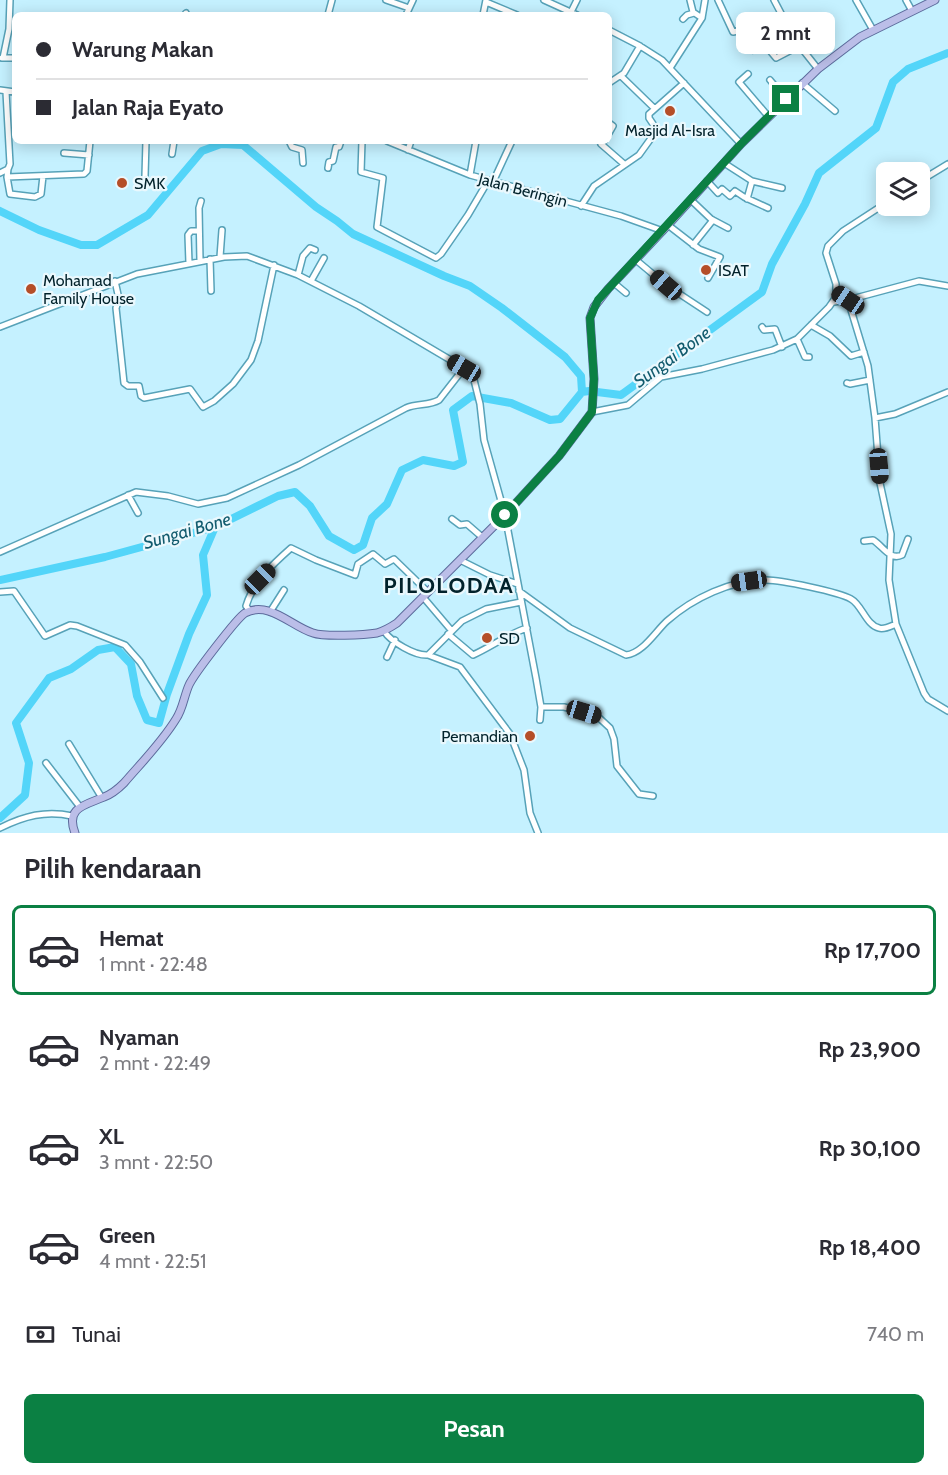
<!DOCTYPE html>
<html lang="id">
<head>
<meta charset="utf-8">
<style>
	:root { --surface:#fff; --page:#f2f2f3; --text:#2b2b33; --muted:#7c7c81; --line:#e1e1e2; --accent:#0b8043 }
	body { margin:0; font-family:Cabin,sans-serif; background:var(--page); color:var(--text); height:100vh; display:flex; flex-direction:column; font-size:22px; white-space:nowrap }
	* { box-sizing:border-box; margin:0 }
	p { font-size:20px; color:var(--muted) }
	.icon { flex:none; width:33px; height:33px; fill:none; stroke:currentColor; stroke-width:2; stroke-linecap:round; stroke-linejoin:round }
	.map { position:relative; height:833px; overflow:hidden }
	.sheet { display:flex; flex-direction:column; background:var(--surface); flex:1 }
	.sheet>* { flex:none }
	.top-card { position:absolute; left:12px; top:12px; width:600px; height:132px; border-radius:9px; box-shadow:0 3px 15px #0003; display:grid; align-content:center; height:132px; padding:0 24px; background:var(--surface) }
	.buttons { position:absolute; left:876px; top:162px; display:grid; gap:12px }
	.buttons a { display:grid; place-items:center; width:54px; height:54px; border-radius:9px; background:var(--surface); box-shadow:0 3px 15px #0003; font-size:30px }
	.end { position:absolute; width:27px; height:27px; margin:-14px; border:8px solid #0b8043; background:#fff; box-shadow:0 0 0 3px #fff }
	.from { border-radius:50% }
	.bubble { position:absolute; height:42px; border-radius:9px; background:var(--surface); box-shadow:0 3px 15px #0003; font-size:20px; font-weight:700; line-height:42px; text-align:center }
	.car { position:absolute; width:18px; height:36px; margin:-18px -9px; border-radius:8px; box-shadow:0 0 4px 2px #0007; background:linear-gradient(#222 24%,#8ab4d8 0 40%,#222 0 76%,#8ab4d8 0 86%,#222 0) }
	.top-card b { display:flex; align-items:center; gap:21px; height:57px; font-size:22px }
	.top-card b+b { border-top:2px solid var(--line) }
	.top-card i { width:15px; height:15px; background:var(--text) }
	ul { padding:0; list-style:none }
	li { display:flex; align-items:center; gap:18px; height:90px; margin:0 12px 9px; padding:0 12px; border:3px solid transparent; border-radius:9px }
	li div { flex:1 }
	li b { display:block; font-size:22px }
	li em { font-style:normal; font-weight:700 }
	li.selected { border-color:var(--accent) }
	li>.icon { width:54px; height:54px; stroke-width:1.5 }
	h2 { padding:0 24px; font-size:27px; line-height:72px }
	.pay { display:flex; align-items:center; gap:15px; height:66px; padding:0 24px; font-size:22px }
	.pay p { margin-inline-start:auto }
	.action { display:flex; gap:12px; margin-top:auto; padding:12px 24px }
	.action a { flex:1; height:69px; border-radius:9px; background:var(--accent); color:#fff; font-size:24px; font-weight:700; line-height:69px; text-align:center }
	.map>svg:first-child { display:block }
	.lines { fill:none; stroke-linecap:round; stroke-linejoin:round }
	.river { stroke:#53d5f9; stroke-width:8 }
	.minor-casing { stroke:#57a2b8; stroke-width:8 }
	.major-casing { stroke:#5c6b9c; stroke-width:9 }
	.minor { stroke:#fff; stroke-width:5 }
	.major { stroke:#bbbee8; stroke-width:7 }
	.route { stroke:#0b8043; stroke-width:8 }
	.poi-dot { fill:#b54e28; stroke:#eaf8fd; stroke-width:2 }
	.labels { text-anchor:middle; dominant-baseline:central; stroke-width:4.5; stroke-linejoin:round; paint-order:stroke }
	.poi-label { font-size:16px; fill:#02222b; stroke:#eaf8fd; text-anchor:start }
	.street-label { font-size:16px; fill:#02222b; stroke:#eaf8fd }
	.water-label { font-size:18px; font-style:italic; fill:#125b6e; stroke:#eaf8fd }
	.district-label { font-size:22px; font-weight:bold; letter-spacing:1.5px; fill:#02222b; stroke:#eaf8fd }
</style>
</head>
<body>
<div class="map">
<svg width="948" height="833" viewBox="0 0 948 833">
	<rect width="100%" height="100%" fill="#c5f1ff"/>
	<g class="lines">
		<!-- river -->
		<path class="river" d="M0,211L39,230L81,245H97L148,215L202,151L221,144L243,145L316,207L337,221L353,234L444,276L470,286L502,308L565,357L581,376L582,392
			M0,580L105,557L215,527L278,496L295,492L310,506L329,536L354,550L363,545L372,518L387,504L402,470L423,460L454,466L463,462L453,410L472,396L511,403L550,420L560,419L582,392L589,391L621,395L762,292L772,264L805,204L819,173L876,128L893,82L908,69L948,53
			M0,818L25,795L29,763L16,723L49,678L71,669L98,650L115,647L131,664L137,696L147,720L159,723L167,694L189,634L207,595L203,555L215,527"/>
		<!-- minor casing -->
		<g class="minor-casing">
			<path id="minor" d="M386,0L409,8
				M544,0L577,15
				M690,0L693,12L702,18
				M718,0L733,32L743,30L753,50
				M774,0L795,40L818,69
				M856,0L873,30
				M906,0L912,11
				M486,2L517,15
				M571,12L577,0
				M186,13L187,15
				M328,15L332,0
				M406,15L413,0
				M483,15L486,0
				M683,19L687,15L694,13
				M609,30L640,46L662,60L741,144
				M771,52L776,58L799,46
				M2,58H15
				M3,58L9,29L10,0
				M670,68L702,18L705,0
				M748,74L739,82L768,116
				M621,76L654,108
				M770,80L786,99
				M609,83L624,73L640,46
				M802,83L835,111
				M0,90L15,92
				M609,123L613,126L609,133
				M289,141L292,147L302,150L303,163
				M362,141L361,172L383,178L377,227L436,258L441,254L468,215L488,181
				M387,141L470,175L621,216L663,231
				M604,141L601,144L624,164
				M408,150L411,141
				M64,153L89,155
				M172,154L174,141
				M724,163L752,181L782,188
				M328,168L329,162L333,161L336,147H339L341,141
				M8,169L7,177L84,174L87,171L90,141
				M0,173L8,169L10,164L6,92
				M470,175L476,141
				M7,177L10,194L35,197L41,194L43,176
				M707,181L718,193L722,189L730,196L735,191L744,197L768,208
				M920,181L948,164
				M493,182L512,141
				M143,183L145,176L146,141
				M747,199L752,181
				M691,200L711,219L728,228
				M581,206L594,186L639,155L657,130L649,118V114L684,83
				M668,225L699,249L720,257L708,278
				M693,245L713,220
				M220,257L222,230
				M210,259L211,291
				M636,260L666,285L707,312
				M200,261L199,208L201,201
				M189,263L188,235L191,231H199
				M298,275L303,256L310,248L315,250
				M115,281L119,299L116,308L124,383L128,386H139L141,396L144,398L190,389L203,407L214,401L233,384L251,360L258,341L274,265
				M311,281L324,258
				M614,283L626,293
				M834,302L848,300L919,281L948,286
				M811,325L830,336L851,356L864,352
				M0,327L137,274L224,257L247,256L298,275L359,306L464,368L473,376L480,404L484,440L505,515L536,678L541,707L540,720
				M762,327L764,330L775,329L782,347
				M797,339L805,357H809
				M847,383L850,384L870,380
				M592,412L628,405L661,377L702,369L773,350L797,339L829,307L836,297V284L826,253L828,246L843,231L886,203
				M875,418L895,414L948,392
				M128,495L138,513
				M452,519L460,525L467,524L482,537
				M864,541L873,540C883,546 890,561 902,555L908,539
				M0,552L136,492L168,496L198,504L227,498L299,465L406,408C417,403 429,406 439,400L464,368
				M460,560L490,575L518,584
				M519,591L570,628L626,655C643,653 655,632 667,621C693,598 731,580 766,580C781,580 839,592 851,599C862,605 866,625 879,628C884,630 891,626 896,624L889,580L891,534L880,483L875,418L868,366L848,300L837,292
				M0,592L14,591L45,636L70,625L77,626L125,645L140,662L163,698
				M423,597L451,630
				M250,611L246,606C253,582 273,564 291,548L316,560L355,575L358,564L373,554L385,564L394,559L428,592
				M270,612L284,590
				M896,624L924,693L928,699L948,711
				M384,631C391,642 415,656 428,655L462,621L486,609L521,602
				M448,634L473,655C491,647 508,634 527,628
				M428,655L460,667L510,734L524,770L530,813L538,833
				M387,657L395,640
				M541,707H564L596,715L610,728L614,739L617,766L639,794L653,796
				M69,744L102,798
				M46,763L80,807
				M0,828C24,816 46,810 72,816"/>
		</g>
		<!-- major casing -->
		<g class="major-casing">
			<path id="major" d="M75,833C65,807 86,805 104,797C112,794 118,789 124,783C142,762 162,742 176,719C183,709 184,696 189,685C194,674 237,618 245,613C269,600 292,627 313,633C324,637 365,635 377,633C384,631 391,627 397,623L505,515L559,456L592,412L594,379L590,318L594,307L608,289L668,225L741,144L818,69L860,37L935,0"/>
		</g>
		<!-- minor -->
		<use href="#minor" class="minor"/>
		<!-- major -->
		<use href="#major" class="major"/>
	</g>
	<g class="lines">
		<!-- route -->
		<path class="route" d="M505,515L559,456L592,412L594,379L590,318L598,300L741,144L786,99"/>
	</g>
	<!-- markers -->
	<g class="poi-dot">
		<circle cx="670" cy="111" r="6"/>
		<circle cx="122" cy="183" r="6"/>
		<circle cx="706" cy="270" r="6"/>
		<circle cx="31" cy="289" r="6"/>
		<circle cx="487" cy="638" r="6"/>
		<circle cx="530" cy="736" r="6"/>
	</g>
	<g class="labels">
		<!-- poi labels -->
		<g class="poi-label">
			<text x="670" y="130" text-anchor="middle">Masjid Al-Isra</text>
			<text x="134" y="183">SMK</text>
			<text x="718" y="270">ISAT</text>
			<text x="43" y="280">Mohamad<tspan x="43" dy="18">Family House</tspan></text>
			<text x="499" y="638">SD</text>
			<text x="518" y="736" text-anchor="end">Pemandian</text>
		</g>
		<!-- street labels -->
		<g class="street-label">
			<text transform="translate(523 190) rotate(15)">Jalan Beringin</text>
		</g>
		<!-- water labels -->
		<g class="water-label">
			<text transform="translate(672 357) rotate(-36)">Sungai Bone</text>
			<text transform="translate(187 531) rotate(-16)">Sungai Bone</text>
		</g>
		<!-- district labels -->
		<g class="district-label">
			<text x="449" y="585">PILOLODAA</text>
		</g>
	</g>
</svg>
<div class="buttons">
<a><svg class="icon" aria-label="layers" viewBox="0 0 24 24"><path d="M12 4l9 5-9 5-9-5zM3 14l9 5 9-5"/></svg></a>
</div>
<i class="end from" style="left:505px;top:515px"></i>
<i class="end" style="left:786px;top:99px"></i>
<div class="bubble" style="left:736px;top:12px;width:99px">2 mnt</div>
<i class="car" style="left:666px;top:285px;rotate:311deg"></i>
<i class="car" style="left:848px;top:300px;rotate:304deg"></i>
<i class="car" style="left:464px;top:368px;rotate:300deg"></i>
<i class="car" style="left:879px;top:466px;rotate:175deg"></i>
<i class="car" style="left:260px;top:579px;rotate:45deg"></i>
<i class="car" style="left:749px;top:581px;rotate:262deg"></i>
<i class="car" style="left:584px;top:712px;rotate:107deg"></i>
<div class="top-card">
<b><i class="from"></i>Warung Makan</b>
<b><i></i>Jalan Raja Eyato</b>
</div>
</div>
<section class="sheet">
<h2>Pilih kendaraan</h2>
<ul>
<li class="selected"><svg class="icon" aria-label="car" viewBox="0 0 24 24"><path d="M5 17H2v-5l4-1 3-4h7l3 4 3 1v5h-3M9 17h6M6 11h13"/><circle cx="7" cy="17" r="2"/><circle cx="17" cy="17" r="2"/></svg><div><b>Hemat</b><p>1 mnt · 22:48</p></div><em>Rp 17,700</em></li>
<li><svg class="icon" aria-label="car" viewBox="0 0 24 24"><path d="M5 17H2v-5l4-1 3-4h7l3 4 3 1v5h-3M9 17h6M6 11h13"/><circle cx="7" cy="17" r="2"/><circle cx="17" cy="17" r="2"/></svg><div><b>Nyaman</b><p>2 mnt · 22:49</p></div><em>Rp 23,900</em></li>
<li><svg class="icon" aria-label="car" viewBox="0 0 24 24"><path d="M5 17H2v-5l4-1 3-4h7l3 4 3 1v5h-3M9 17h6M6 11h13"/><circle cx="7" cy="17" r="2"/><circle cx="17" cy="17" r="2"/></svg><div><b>XL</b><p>3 mnt · 22:50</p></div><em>Rp 30,100</em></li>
<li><svg class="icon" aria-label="car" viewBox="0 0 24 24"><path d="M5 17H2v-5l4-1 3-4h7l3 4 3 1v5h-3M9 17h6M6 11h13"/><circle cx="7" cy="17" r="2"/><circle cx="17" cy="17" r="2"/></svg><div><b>Green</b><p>4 mnt · 22:51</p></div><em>Rp 18,400</em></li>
</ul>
<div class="pay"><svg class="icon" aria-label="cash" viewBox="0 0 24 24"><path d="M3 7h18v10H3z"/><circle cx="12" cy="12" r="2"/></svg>Tunai<p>740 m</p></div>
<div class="action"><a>Pesan</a></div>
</section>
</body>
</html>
